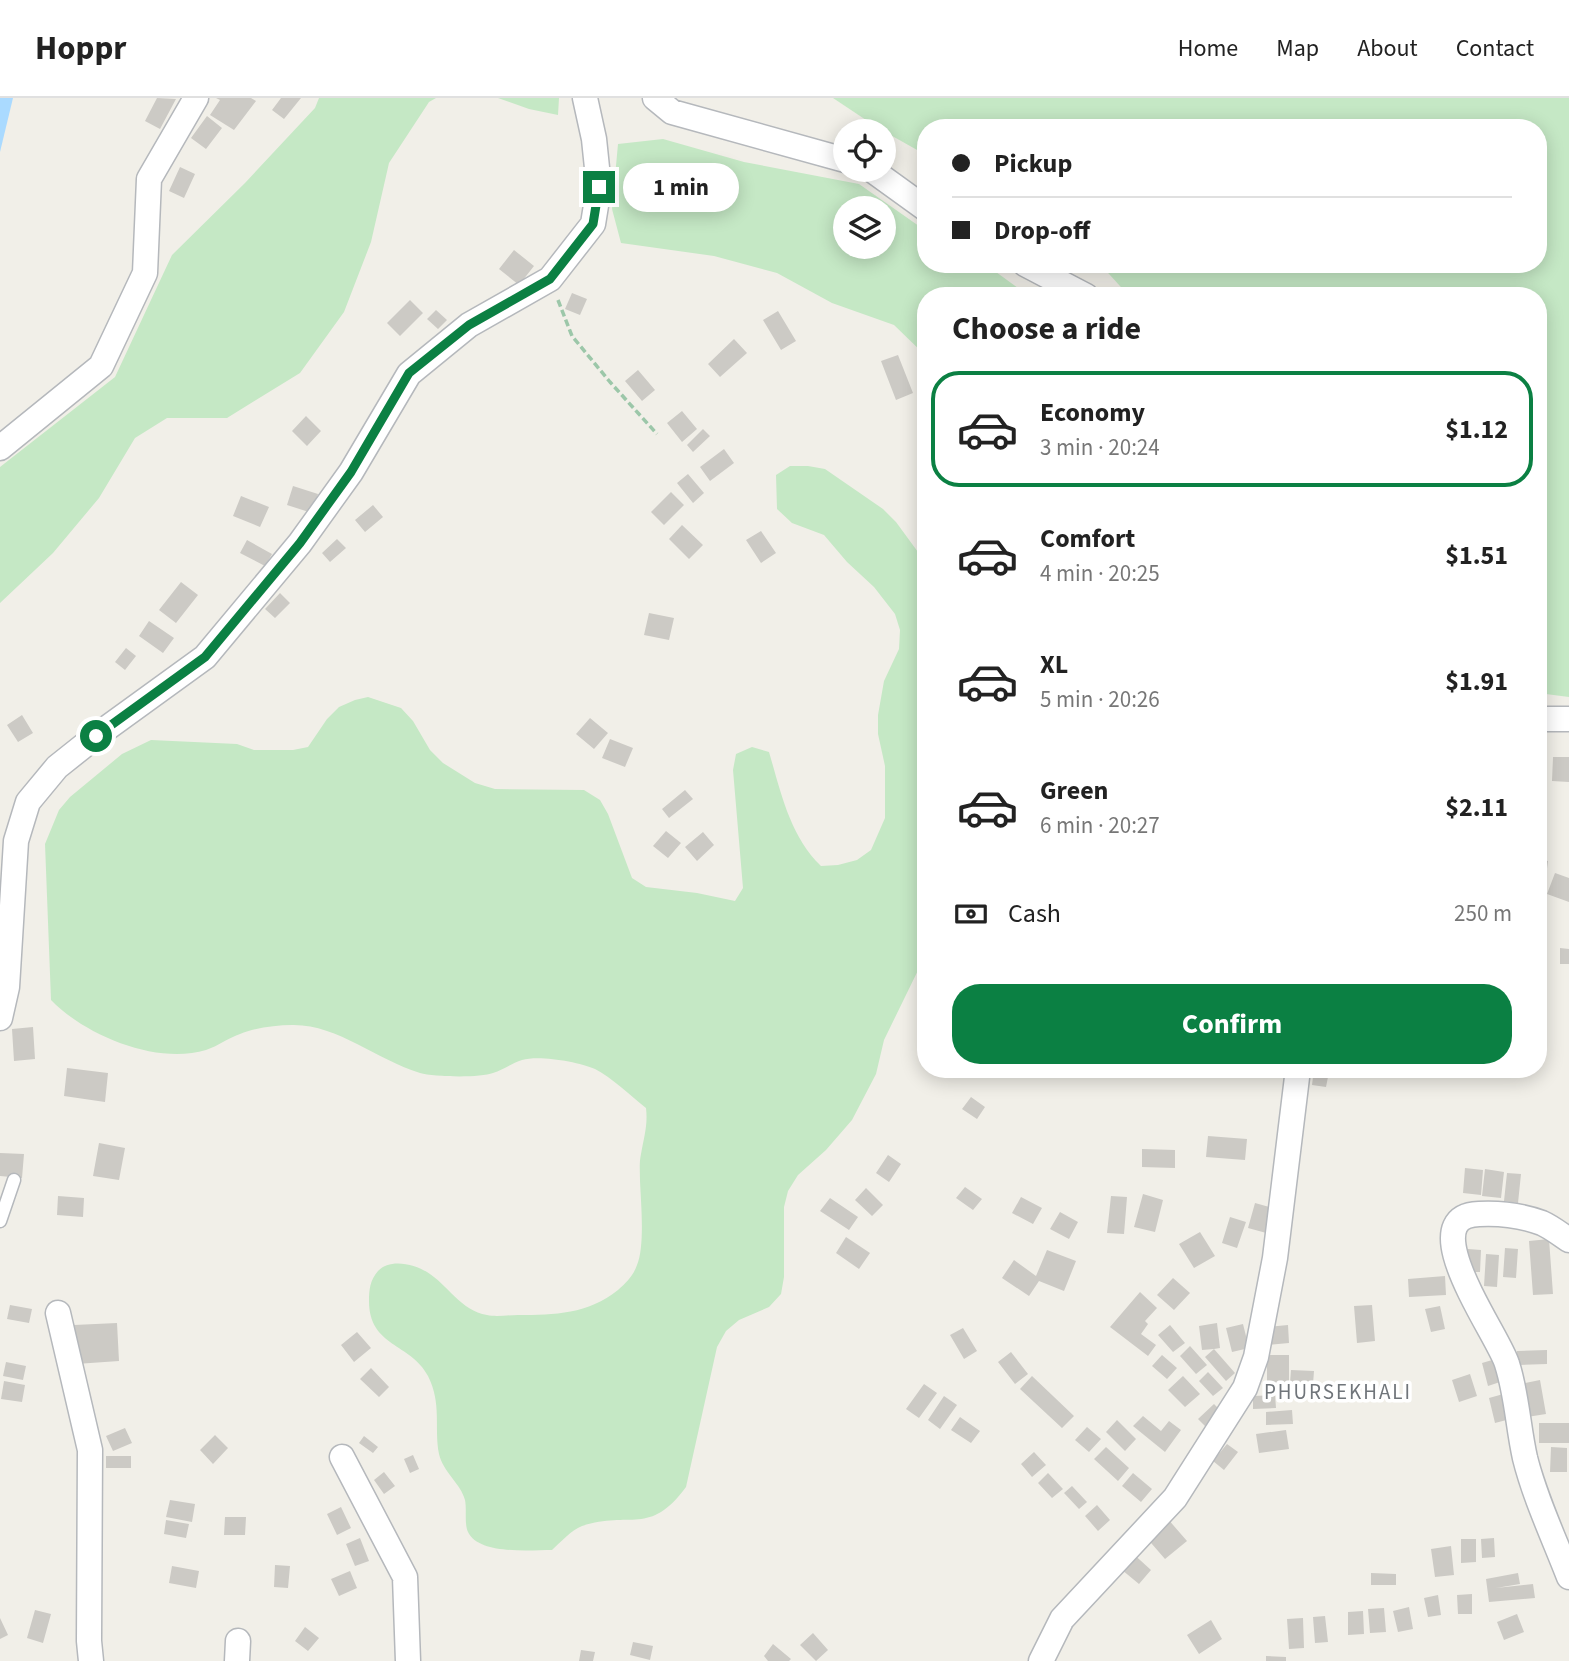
<!DOCTYPE html>
<html lang="en">
<head>
<meta charset="utf-8">
<style>
	:root { --surface:#fff; --page:#f6f6f6; --text:#222; --muted:#767676; --line:#e0e0e0; --accent:#0b8043 }
	body { margin:0; font-family:"Source Sans 3",sans-serif; background:var(--page); color:var(--text); height:100vh; display:flex; flex-direction:column; font-size:26px; white-space:nowrap }
	* { box-sizing:border-box; margin:0 }
	p { font-size:23px; color:var(--muted) }
	.icon { flex:none; width:38px; height:38px; fill:none; stroke:currentColor; stroke-width:2; stroke-linecap:round; stroke-linejoin:round }
	.map { position:relative; flex:1; overflow:hidden }
	.panel { position:absolute; left:917px; top:189px; width:630px; height:791px; display:flex; flex-direction:column; background:var(--surface); border-radius:28px; box-shadow:0 4px 18px #0003 }
	.panel>* { flex:none }
	.banner { position:absolute; left:917px; top:21px; width:630px; height:154px; border-radius:28px; box-shadow:0 4px 18px #0003; display:grid; align-content:center; height:154px; padding:0 35px; background:var(--surface) }
	.buttons { position:absolute; left:833px; top:21px; display:grid; gap:14px }
	.buttons a { display:grid; place-items:center; width:63px; height:63px; border-radius:50%; background:var(--surface); box-shadow:0 4px 18px #0003; font-size:35px }
	.end { position:absolute; width:32px; height:32px; margin:-16px; border:9px solid #0b8043; background:#fff; box-shadow:0 0 0 4px #fff }
	.from { border-radius:50% }
	.bubble { position:absolute; height:49px; border-radius:24px; background:var(--surface); box-shadow:0 4px 18px #0003; font-size:23px; font-weight:700; line-height:49px; text-align:center }
	.banner b { display:flex; align-items:center; gap:24px; height:66px; font-size:26px }
	.banner b+b { border-top:2px solid var(--line) }
	.banner i { width:18px; height:18px; background:var(--text) }
	ul { padding:0; list-style:none }
	li { display:flex; align-items:center; gap:21px; height:116px; margin:0 14px 10px; padding:0 21px; border:4px solid transparent; border-radius:28px }
	li div { flex:1 }
	li b { display:block; font-size:26px }
	li em { font-style:normal; font-weight:700 }
	li.active { border-color:var(--accent) }
	li>.icon { width:63px; height:63px; stroke-width:1.5 }
	h2 { padding:0 35px; font-size:32px; line-height:84px }
	.pay { display:flex; align-items:center; gap:18px; height:77px; padding:0 35px; font-size:26px }
	.pay p { margin-inline-start:auto }
	.button { display:flex; gap:14px; margin-top:auto; padding:14px 35px }
	.button a { flex:1; height:80px; border-radius:28px; background:var(--accent); color:#fff; font-size:28px; font-weight:700; line-height:80px; text-align:center }
	header { display:flex; align-items:center; gap:42px; box-sizing:border-box; height:98px; padding:0 35px; background:var(--surface); border-bottom:2px solid var(--line) }
	header strong { font-size:33px }
	nav { display:flex; gap:38px; margin-inline-start:auto; font-size:24px }
	.map>svg:first-child { display:block }
	.green { fill:#c5e8c5; fill-rule:evenodd }
	.water { fill:#aadaff }
	.building { fill:#cccac5 }
	.lines { fill:none; stroke-linecap:round; stroke-linejoin:round }
	.service-casing { stroke:#b5b8bc; stroke-width:15 }
	.minor-casing { stroke:#b5b8bc; stroke-width:27 }
	.path { stroke:#9cc7a9; stroke-width:3.5; stroke-dasharray:7 3.5; stroke-linecap:butt }
	.service { stroke:#fff; stroke-width:12 }
	.minor { stroke:#fff; stroke-width:24 }
	.route { stroke:#0b8043; stroke-width:9 }
	.labels { text-anchor:middle; dominant-baseline:central; stroke-width:7; stroke-linejoin:round; paint-order:stroke }
	.quarter-label { font-size:21px; letter-spacing:2px; fill:#70757a; stroke:#fff }
</style>
</head>
<body>
<header>
<strong>Hoppr</strong>
<nav><a>Home</a><a>Map</a><a>About</a><a>Contact</a></nav>
</header>
<div class="map">
<svg width="1569" height="1563" viewBox="0 0 1569 1563">
	<rect width="100%" height="100%" fill="#f1efe8"/>
	<!-- green -->
	<path class="green" d="M319,0H436L429,4L389,65L371,144L344,214L300,275L227,320H167L135,340L99,400L53,455L0,505V369L115,279L172,157L245,85L315,10Z
		M498,0H559L558,17L529,11Z
		M833,0H1569V599L1538,595V198H1129L1100,166H1538V30H926V57L878,30Z
		M663,41L744,64L859,86L926,133V166H985L1029,198H926V258L894,227L832,205L777,175L714,158L621,145L612,111L618,46ZM845,110H884V149H845Z
		M790,368H808L825,371L883,411L896,424L926,465V856L884,942L876,976L852,1022L826,1052L798,1077L788,1093L784,1109V1179L781,1196L769,1209L739,1222L726,1233L717,1249L686,1389C649,1439 631,1412 582,1428C571,1432 560,1445 552,1452C529,1452 479,1457 468,1434C464,1425 467,1412 465,1402C461,1386 443,1374 439,1356C434,1329 442,1306 428,1278C411,1245 369,1249 369,1203C369,1192 370,1182 378,1173C390,1160 414,1166 427,1174C447,1186 461,1213 487,1217C496,1219 508,1217 518,1217C555,1217 588,1216 618,1192C627,1184 633,1178 637,1167C645,1148 641,1105 640,1083C640,1074 639,1065 641,1056C644,1039 648,1027 646,1010C631,998 611,979 595,971C578,964 540,957 522,962C512,965 503,972 493,975C480,980 434,979 420,975C377,962 337,926 292,927C275,927 255,930 240,936C228,940 218,948 206,952C157,967 86,938 51,902L45,746L59,712L70,699L122,656L151,642L237,646L254,652H293L308,649L327,621L339,609L355,602L368,599L401,610L413,623L430,652L443,665L475,685L495,691L584,692L600,702L608,716L632,780L646,789L697,795L735,803L743,790L733,672L736,656L752,649L769,654C781,695 790,738 821,768L838,767L857,762L871,752L885,720V668L878,636V617L884,583L899,551L900,532L895,516L874,489L847,464L824,437L792,425L777,411L776,377Z"/>
	<!-- water -->
	<path class="water" d="M0,0H13L0,54Z"/>
	<!-- building -->
	<path class="building" d="M157,0L176,1L160,31L145,23Z
		M216,0H251L256,3L234,32L210,17L220,2Z
		M281,0H301L284,21L272,12Z
		M207,18L222,30L206,51L191,40Z
		M180,69L195,76L184,100L169,93Z
		M514,152L534,168L519,187L499,171Z
		M572,195L587,201L580,217L565,211Z
		M410,202L423,215L400,238L387,225Z
		M436,212L447,222L438,231L427,221Z
		M778,213L796,243L781,252L763,222Z
		M734,241L747,255L720,279L708,266Z
		M898,257L913,295L896,302L881,263Z
		M638,272L655,292L642,303L625,283Z
		M682,313L697,331L682,344L667,325Z
		M306,318L321,333L307,348L292,333Z
		M703,331L710,338L693,354L687,347Z
		M724,351L734,365L710,383L700,369Z
		M688,376L704,395L693,405L677,385Z
		M293,388L318,396L312,415L287,407Z
		M671,394L684,407L664,427L651,414Z
		M241,398L269,409L260,429L233,418Z
		M373,407L383,419L365,434L355,422Z
		M682,427L703,447L689,461L669,441Z
		M761,433L776,455L761,465L746,442Z
		M337,441L346,450L330,464L322,455Z
		M247,442L272,456L265,468L240,455Z
		M181,484L198,497L176,525L159,512Z
		M280,495L290,505L275,520L265,511Z
		M649,515L674,520L669,542L644,537Z
		M149,523L174,540L163,555L139,538Z
		M126,550L136,558L125,572L115,564Z
		M22,617L33,635L18,644L7,627Z
		M590,620L608,635L594,651L576,636Z
		M610,641L633,650L625,669L602,660Z
		M1538,654H1545L1544,676L1538,675Z
		M1553,659H1569V684L1552,683Z
		M685,692L693,701L669,720L662,711Z
		M666,733L681,745L668,760L653,748Z
		M703,734L714,747L697,763L685,749Z
		M1538,761L1548,763L1545,785L1538,784Z
		M1555,775L1569,780V804L1547,796Z
		M1560,850L1569,851V866H1560Z
		M33,929L35,961L14,963L12,931Z
		M67,970L108,975L105,1004L64,998Z
		M1314,971L1329,974L1326,989L1312,987Z
		M971,999L985,1009L977,1021L962,1011Z
		M1208,1038L1247,1041L1245,1062L1206,1059Z
		M99,1045L125,1050L119,1082L93,1078Z
		M1142,1051L1175,1052V1070L1142,1069Z
		M0,1055L24,1056L22,1080L0,1078Z
		M888,1057L901,1066L889,1084L876,1075Z
		M1465,1070L1483,1072L1481,1097L1463,1095Z
		M1485,1071L1504,1074L1501,1100L1482,1098Z
		M1507,1075L1521,1076L1518,1105L1504,1103Z
		M965,1089L982,1101L973,1112L956,1100Z
		M866,1090L883,1107L872,1118L855,1102Z
		M1143,1096L1163,1102L1155,1134L1134,1129Z
		M58,1098L84,1100L83,1119L57,1117Z
		M1111,1098L1127,1099L1124,1136L1107,1135Z
		M1021,1099L1042,1110L1033,1126L1012,1115Z
		M830,1100L858,1119L849,1132L820,1113Z
		M1255,1105L1276,1111L1270,1136L1248,1130Z
		M1060,1114L1078,1124L1069,1141L1050,1131Z
		M1230,1119L1246,1124L1237,1150L1222,1145Z
		M1200,1134L1215,1158L1194,1170L1179,1146Z
		M846,1139L870,1155L859,1171L836,1155Z
		M1549,1141L1553,1196L1533,1197L1529,1143Z
		M1505,1150L1518,1151L1516,1180L1503,1179Z
		M1468,1151L1481,1152L1480,1174H1467Z
		M1047,1152L1076,1163L1064,1193L1039,1183L1029,1198L1002,1180L1014,1162L1036,1178Z
		M1486,1156L1499,1157L1497,1189L1484,1188Z
		M1445,1178L1446,1197L1409,1199L1408,1181Z
		M1173,1180L1190,1195L1174,1212L1157,1197Z
		M1140,1194L1157,1210L1145,1223L1148,1226L1141,1236L1156,1247L1148,1258L1110,1229Z
		M10,1207L32,1211L29,1225L7,1221Z
		M1372,1207L1375,1243L1357,1245L1354,1208Z
		M1440,1208L1445,1231L1431,1234L1425,1211Z
		M117,1225L119,1263L76,1266L74,1227Z
		M1217,1225L1220,1250L1214,1251L1235,1275L1226,1283L1205,1259L1214,1251L1202,1252L1199,1228Z
		M1243,1226L1249,1250L1232,1254L1226,1230Z
		M1170,1227L1185,1245L1173,1254L1158,1237Z
		M1288,1227L1289,1245L1268,1247L1267,1229Z
		M963,1230L977,1253L964,1261L950,1237Z
		M357,1234L371,1250L354,1264L341,1247Z
		M1190,1248L1207,1267L1196,1276L1180,1258Z
		M1547,1252V1266L1517,1267V1253Z
		M1011,1254L1028,1276L1015,1286L998,1264Z
		M1162,1257L1177,1270L1167,1281L1152,1268Z
		M1267,1257H1289V1288H1267Z
		M1499,1260L1506,1282L1488,1288L1482,1265Z
		M6,1264L26,1268L23,1282L3,1278Z
		M371,1270L389,1289L379,1299L360,1281Z
		M1291,1272L1314,1273L1313,1286L1290,1285Z
		M1208,1274L1223,1290L1213,1298L1199,1283Z
		M1470,1276L1477,1298L1459,1304L1452,1282Z
		M1032,1278L1074,1318L1062,1330L1020,1291Z
		M1183,1278L1200,1296L1185,1309L1168,1292Z
		M1540,1282L1546,1316L1527,1319L1521,1286Z
		M4,1283L25,1287L22,1304L1,1301Z
		M924,1286L937,1295L919,1320L906,1311Z
		M1507,1295L1514,1320L1495,1325L1489,1300Z
		M1275,1297L1276,1310L1253,1311V1298Z
		M944,1298L957,1307L940,1331L928,1322Z
		M1214,1306L1224,1316L1209,1332L1198,1321Z
		M1292,1312L1293,1326L1266,1327V1314Z
		M1143,1318L1161,1333L1169,1323L1181,1332L1165,1354L1133,1328Z
		M960,1319L980,1333L971,1345L951,1332Z
		M1117,1322L1136,1341L1125,1353L1106,1334Z
		M1539,1325H1569V1345H1539Z
		M1087,1329L1101,1341L1089,1354L1075,1342Z
		M125,1330L132,1345L113,1353L106,1338Z
		M1286,1332L1289,1351L1259,1355L1256,1336Z
		M215,1337L228,1350L213,1366L200,1352Z
		M364,1338L378,1349L373,1355L359,1345Z
		M1227,1346L1238,1354L1224,1372L1213,1363Z
		M1106,1349L1129,1370L1118,1383L1094,1361Z
		M1551,1349L1567,1350V1374H1550Z
		M1034,1354L1046,1367L1032,1379L1021,1366Z
		M413,1357L419,1371L410,1375L404,1361Z
		M106,1358H131V1370H106Z
		M384,1374L395,1388L384,1396L374,1382Z
		M1048,1375L1063,1391L1052,1400L1038,1385Z
		M1133,1375L1152,1391L1141,1404L1122,1388Z
		M1072,1388L1087,1404L1079,1411L1064,1395Z
		M170,1402L195,1406L192,1424L166,1419Z
		M1097,1407L1110,1422L1098,1433L1085,1418Z
		M341,1409L351,1430L337,1437L327,1416Z
		M225,1419H246L245,1437H224Z
		M1167,1420L1187,1443L1165,1461L1145,1438Z
		M166,1422L189,1426L186,1440L164,1436Z
		M360,1440L369,1463L355,1468L346,1446Z
		M1494,1440L1495,1459L1482,1460L1481,1441Z
		M1461,1441H1476V1464L1461,1465Z
		M1451,1448L1454,1477L1435,1479L1431,1451Z
		M1129,1452L1151,1472L1139,1486L1116,1467Z
		M275,1467L290,1468L288,1490L274,1489Z
		M172,1468L199,1473L196,1490L169,1485Z
		M350,1473L357,1490L339,1498L331,1481Z
		M1371,1475L1396,1476V1487H1371Z
		M1518,1475L1520,1486L1496,1490L1533,1486L1535,1500L1489,1504L1486,1481Z
		M1472,1496V1516H1458L1457,1497Z
		M1438,1497L1441,1517L1428,1519L1424,1500Z
		M1409,1509L1413,1531L1398,1534L1393,1513Z
		M1384,1510L1386,1534L1370,1535L1368,1511Z
		M35,1512L51,1516L43,1545L27,1540Z
		M1363,1513L1364,1536L1348,1537V1514Z
		M1517,1516L1524,1534L1504,1542L1497,1524Z
		M1325,1518L1328,1544L1315,1545L1313,1519Z
		M0,1520L8,1537L0,1541Z
		M1303,1520L1304,1550L1289,1551L1287,1521Z
		M1211,1522L1222,1541L1199,1556L1187,1537Z
		M305,1529L319,1540L308,1553L295,1543Z
		M813,1535L828,1552L816,1563L800,1547Z
		M633,1544L653,1548L650,1562L630,1557Z
		M773,1546L791,1561L789,1563H768L764,1558Z
		M581,1552L595,1554L593,1563H579Z
		M1266,1558L1286,1559V1563H1266Z"/>
	<g class="lines">
		<!-- service casing -->
		<g class="service-casing">
			<path id="service" d="M0,1123L14,1082"/>
		</g>
		<!-- minor casing -->
		<g class="minor-casing">
			<path id="minor" d="M655,0L672,14L845,62
				M872,72L926,111
				M1025,166L1086,198
				M0,350L101,268L145,175L149,81L196,0
				M1538,621H1569
				M0,920L7,889L16,743L28,704L57,669L96,638L205,559L300,445L351,374L409,276L469,227L550,181L593,126L599,89L594,41L585,0
				M1569,1142C1560,1136 1551,1129 1542,1125C1523,1118 1499,1115 1479,1116C1410,1118 1499,1238 1507,1266C1517,1297 1518,1329 1525,1360C1535,1400 1554,1440 1569,1479
				M58,1215L90,1352L89,1543L91,1563
				M342,1359L405,1479L408,1563
				M237,1563L238,1543
				M1041,1563L1062,1521L1175,1400L1245,1290L1256,1259L1275,1160L1298,971"/>
		</g>
		<!-- path -->
		<path class="path" d="M558,202L572,238L610,284L657,336"/>
		<!-- service -->
		<use href="#service" class="service"/>
		<!-- minor -->
		<use href="#minor" class="minor"/>
	</g>
	<g class="lines">
		<!-- route -->
		<path class="route" d="M96,638L205,559L300,445L351,374L409,275L469,227L550,181L593,126L599,89"/>
	</g>
	<g class="labels">
		<!-- quarter labels -->
		<g class="quarter-label">
			<text x="1338" y="1294">PHURSEKHALI</text>
		</g>
	</g>
</svg>
<div class="buttons">
<a><svg class="icon" aria-label="locate" viewBox="0 0 24 24"><circle cx="12" cy="12" r="6"/><path d="M12 2v4M12 18v4M2 12h4M18 12h4"/></svg></a>
<a><svg class="icon" aria-label="layers" viewBox="0 0 24 24"><path d="M12 4l9 5-9 5-9-5zM3 14l9 5 9-5"/></svg></a>
</div>
<i class="end from" style="left:96px;top:638px"></i>
<i class="end" style="left:599px;top:89px"></i>
<div class="bubble" style="left:623px;top:65px;width:116px">1 min</div>
<div class="banner">
<b><i class="from"></i>Pickup</b>
<b><i></i>Drop-off</b>
</div>
<section class="panel">
<h2>Choose a ride</h2>
<ul>
<li class="active"><svg class="icon" aria-label="car" viewBox="0 0 24 24"><path d="M5 17H2v-5l4-1 3-4h7l3 4 3 1v5h-3M9 17h6M6 11h13"/><circle cx="7" cy="17" r="2"/><circle cx="17" cy="17" r="2"/></svg><div><b>Economy</b><p>3 min · 20:24</p></div><em>$1.12</em></li>
<li><svg class="icon" aria-label="car" viewBox="0 0 24 24"><path d="M5 17H2v-5l4-1 3-4h7l3 4 3 1v5h-3M9 17h6M6 11h13"/><circle cx="7" cy="17" r="2"/><circle cx="17" cy="17" r="2"/></svg><div><b>Comfort</b><p>4 min · 20:25</p></div><em>$1.51</em></li>
<li><svg class="icon" aria-label="car" viewBox="0 0 24 24"><path d="M5 17H2v-5l4-1 3-4h7l3 4 3 1v5h-3M9 17h6M6 11h13"/><circle cx="7" cy="17" r="2"/><circle cx="17" cy="17" r="2"/></svg><div><b>XL</b><p>5 min · 20:26</p></div><em>$1.91</em></li>
<li><svg class="icon" aria-label="car" viewBox="0 0 24 24"><path d="M5 17H2v-5l4-1 3-4h7l3 4 3 1v5h-3M9 17h6M6 11h13"/><circle cx="7" cy="17" r="2"/><circle cx="17" cy="17" r="2"/></svg><div><b>Green</b><p>6 min · 20:27</p></div><em>$2.11</em></li>
</ul>
<div class="pay"><svg class="icon" aria-label="cash" viewBox="0 0 24 24"><path d="M3 7h18v10H3z"/><circle cx="12" cy="12" r="2"/></svg>Cash<p>250 m</p></div>
<div class="button"><a>Confirm</a></div>
</section>
</div>
</body>
</html>
